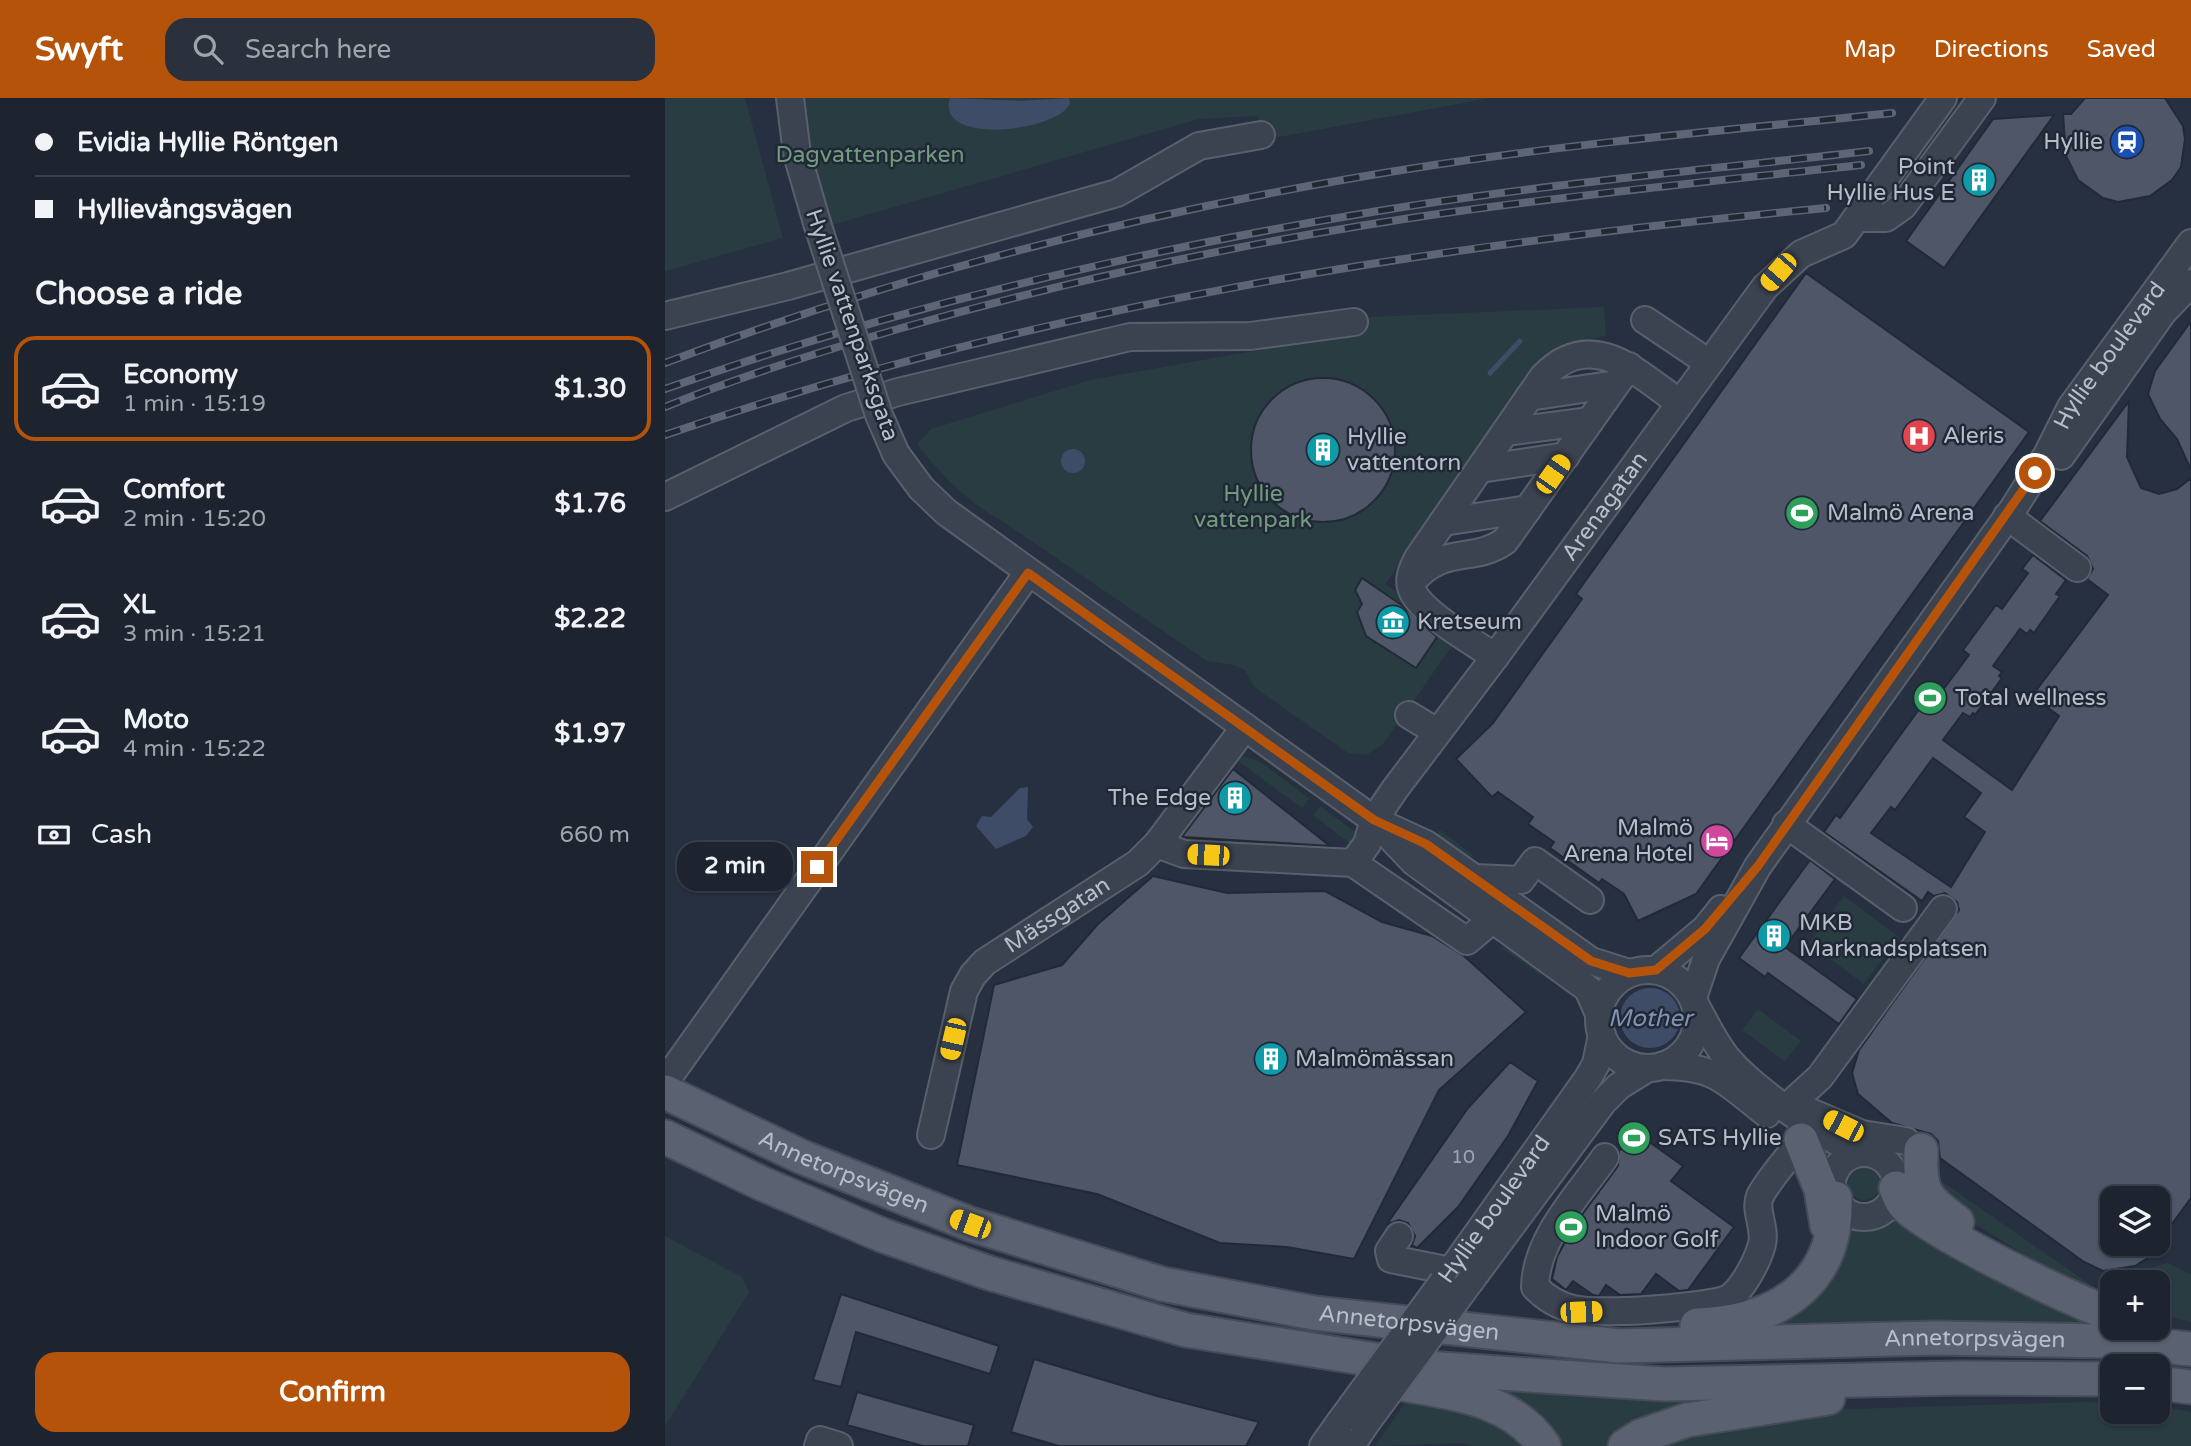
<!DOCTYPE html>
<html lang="en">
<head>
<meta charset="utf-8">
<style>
	:root { --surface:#1d2430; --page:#2a303c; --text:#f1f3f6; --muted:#a0a4ab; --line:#3b414c; --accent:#b45309 }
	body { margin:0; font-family:"Varela Round",sans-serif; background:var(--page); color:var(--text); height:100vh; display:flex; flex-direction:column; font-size:26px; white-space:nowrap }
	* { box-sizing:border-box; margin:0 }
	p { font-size:23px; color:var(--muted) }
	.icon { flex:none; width:38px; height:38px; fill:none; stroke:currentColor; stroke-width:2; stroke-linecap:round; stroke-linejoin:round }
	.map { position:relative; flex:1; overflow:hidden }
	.side { display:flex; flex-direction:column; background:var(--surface); width:665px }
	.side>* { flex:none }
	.banner { display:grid; align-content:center; height:154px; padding:0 35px; background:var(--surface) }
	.buttons { position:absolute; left:1435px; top:1088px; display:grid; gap:14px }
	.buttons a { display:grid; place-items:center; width:70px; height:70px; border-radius:14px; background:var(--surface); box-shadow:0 2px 5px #0004,0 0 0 2px var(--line); font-size:35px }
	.end { position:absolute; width:32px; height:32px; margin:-16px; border:9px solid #b45309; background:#fff; box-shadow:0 0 0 4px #fff }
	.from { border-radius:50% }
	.bubble { position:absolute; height:49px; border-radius:21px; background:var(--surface); box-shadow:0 2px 5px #0004,0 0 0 2px var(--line); font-size:23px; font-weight:700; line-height:49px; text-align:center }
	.car { position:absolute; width:21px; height:42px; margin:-21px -10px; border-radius:9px; box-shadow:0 0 5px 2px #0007; background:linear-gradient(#f5c518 24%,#345 0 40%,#f5c518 0 76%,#345 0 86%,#f5c518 0) }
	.banner b { display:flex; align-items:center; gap:24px; height:66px; font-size:26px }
	.banner b+b { border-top:2px solid var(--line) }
	.banner i { width:18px; height:18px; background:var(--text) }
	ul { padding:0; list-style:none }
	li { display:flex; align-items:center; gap:21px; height:105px; margin:0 14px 10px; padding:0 21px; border:4px solid transparent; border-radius:21px }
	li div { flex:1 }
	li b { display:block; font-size:26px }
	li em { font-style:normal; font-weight:700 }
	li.active { border-color:var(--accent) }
	li>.icon { width:63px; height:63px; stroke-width:1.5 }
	h2 { padding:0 35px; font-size:32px; line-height:84px }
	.pay { display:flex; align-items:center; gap:18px; height:77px; padding:0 35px; font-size:26px }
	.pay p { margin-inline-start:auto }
	.cta { display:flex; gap:14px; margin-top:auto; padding:14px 35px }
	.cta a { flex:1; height:80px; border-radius:21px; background:var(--accent); color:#fff; font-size:28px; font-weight:700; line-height:80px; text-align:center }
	header { display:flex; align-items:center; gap:42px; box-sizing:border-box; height:98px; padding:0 35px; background:var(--accent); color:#fff }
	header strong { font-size:33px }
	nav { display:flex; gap:38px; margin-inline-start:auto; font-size:24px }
	.search { width:490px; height:63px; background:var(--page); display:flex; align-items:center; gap:18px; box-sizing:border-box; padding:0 24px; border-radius:21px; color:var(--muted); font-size:26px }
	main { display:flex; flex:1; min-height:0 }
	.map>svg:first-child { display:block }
	.green { fill:#293c41 }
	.water { fill:#3e4c68 }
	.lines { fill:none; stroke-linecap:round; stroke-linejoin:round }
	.stream { stroke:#3e4c68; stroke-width:5 }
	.building { fill:#4e5668; stroke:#222937; stroke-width:2; fill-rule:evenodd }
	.minor-casing { stroke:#59606d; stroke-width:30 }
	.major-casing { stroke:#454b59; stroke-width:37 }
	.minor { stroke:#3b4250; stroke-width:26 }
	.major { stroke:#5a6170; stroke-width:33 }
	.rail-casing { stroke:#5e6676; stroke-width:8 }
	.rail { stroke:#202735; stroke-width:5; stroke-dasharray:16; stroke-linecap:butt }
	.minor-bridge-casing { stroke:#59606d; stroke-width:30; stroke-linecap:butt }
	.minor-bridge { stroke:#3b4250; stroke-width:26 }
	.route { stroke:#b45309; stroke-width:9 }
	.labels { text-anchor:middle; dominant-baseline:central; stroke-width:5; stroke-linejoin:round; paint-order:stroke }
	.number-label { font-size:19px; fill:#9ea3b2 }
	.poi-label { font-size:23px; fill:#b8bdca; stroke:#202735; text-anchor:start }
	.park-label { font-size:23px; fill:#719a7e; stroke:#202735 }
	.street-label { font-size:23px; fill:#b8bdca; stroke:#202735 }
	.water-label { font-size:24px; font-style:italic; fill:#8191b0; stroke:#202735 }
</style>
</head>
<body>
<header>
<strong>Swyft</strong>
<div class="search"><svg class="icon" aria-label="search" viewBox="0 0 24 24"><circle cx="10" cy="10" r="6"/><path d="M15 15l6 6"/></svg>Search here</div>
<nav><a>Map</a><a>Directions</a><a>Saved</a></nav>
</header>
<main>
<section class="side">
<div class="banner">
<b><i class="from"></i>Evidia Hyllie Röntgen</b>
<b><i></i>Hyllievångsvägen</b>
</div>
<h2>Choose a ride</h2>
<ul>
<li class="active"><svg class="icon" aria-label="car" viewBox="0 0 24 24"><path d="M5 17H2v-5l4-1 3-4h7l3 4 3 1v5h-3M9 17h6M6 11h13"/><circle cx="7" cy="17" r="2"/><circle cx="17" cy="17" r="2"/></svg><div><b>Economy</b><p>1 min · 15:19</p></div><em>$1.30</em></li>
<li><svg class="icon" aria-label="car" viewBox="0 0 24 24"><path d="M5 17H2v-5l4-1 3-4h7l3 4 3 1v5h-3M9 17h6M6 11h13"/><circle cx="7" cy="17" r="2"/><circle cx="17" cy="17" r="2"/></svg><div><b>Comfort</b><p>2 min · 15:20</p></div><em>$1.76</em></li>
<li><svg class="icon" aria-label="car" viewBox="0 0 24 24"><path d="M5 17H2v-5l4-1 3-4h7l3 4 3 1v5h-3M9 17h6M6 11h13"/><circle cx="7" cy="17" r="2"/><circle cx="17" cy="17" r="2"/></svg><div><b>XL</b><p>3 min · 15:21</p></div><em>$2.22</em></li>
<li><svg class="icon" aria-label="car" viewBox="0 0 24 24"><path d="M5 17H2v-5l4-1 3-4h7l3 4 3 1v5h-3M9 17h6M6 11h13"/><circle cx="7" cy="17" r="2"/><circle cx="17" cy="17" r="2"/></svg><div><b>Moto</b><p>4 min · 15:22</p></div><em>$1.97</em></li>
</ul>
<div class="pay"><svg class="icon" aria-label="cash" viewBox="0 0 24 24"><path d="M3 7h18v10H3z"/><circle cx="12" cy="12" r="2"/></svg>Cash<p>660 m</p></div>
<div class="cta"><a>Confirm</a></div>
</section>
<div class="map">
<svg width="1526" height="1348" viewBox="0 0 1526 1348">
	<rect width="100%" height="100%" fill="#273040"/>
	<!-- green -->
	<path class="green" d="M0,0H80L118,140L0,173Z
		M136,0H825L603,41L592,18L534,21L167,127L142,52Z
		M939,209L941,238L899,245L881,258L720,486L794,538L719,645L702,657L683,655L589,589L580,572L569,567L542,563L337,423C302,404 276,377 252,346L266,331L425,282L696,234L705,219Z
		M581,659L596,664L644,700L637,710L569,660Z
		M655,708L696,738L693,752L648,717Z
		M775,732L809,758L803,760L769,740Z
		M1179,798L1234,839L1199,886L1144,845Z
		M842,844L879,870L875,877L837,850Z
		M1093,911L1136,943L1120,963L1077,932Z
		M1183 1086a16 16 0 1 1 32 0a16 16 0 1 1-32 0Z
		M1266,1076L1433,1192L1448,1172L1465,1176L1502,1165L1526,1176V1224L1493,1216V1185H1447V1204L1384,1172L1286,1111Z
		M1237,1112L1446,1227L1065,1235L1180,1127C1205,1135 1221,1134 1237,1112Z
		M0,1138L77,1179L84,1194L0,1328Z
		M822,1291L919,1298H1088L968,1331L942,1348H887Z
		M746,1296L829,1315L869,1348H805L797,1345L710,1348Z
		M1420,1304L1447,1305V1314H1493V1308L1526,1314V1348H984L1001,1339L1152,1312Z"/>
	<!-- water -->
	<path class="water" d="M285,0L356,3L404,0L405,6C391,34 270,48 285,0Z
		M396 363a12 12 0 1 1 24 0a12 12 0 1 1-24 0Z
		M363,689L362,721L368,729L361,738L331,751L311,728L317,718L326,719L355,690Z
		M955 920a30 30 0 1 1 60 0a30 30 0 1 1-60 0Z"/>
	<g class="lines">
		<!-- stream -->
		<path class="stream" d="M825,275L855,243"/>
	</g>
	<!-- building -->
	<path class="building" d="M1420,0H1500L1518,28L1520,41L1516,69L1507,82L1485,98L1453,104L1438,100L1413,82L1401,58L1398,16H1406Z
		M1389,17L1279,170L1241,143L1328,21Z
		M1141,175L1364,334L1031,796L973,823L959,796L937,781L934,785L885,750L889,744L863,726L868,719L833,694L827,699L791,661L828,625L917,501L911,496Z
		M1526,223V372L1512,341L1495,321L1483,296L1490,273Z
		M586 352a72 72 0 1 1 144 0a72 72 0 1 1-144 0Z
		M1464,303L1462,359L1476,390L1494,396L1512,391L1526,380V1100L1493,1145V1101H1447V1146H1492L1481,1161L1470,1168L1438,1173L1419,1164L1275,1060L1273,1043L1266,1036L1227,1025L1193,996L1187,975L1194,952L1294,812L1292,804L1280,795L1269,798L1263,794L1257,803L1159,734L1171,717L1175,720L1271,588L1277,593L1304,557L1298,552L1331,507L1337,511L1363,475L1357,471L1368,457L1401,482L1391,496L1395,498L1369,535L1365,532L1362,536L1355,531L1328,568L1337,574L1334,578L1337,580L1310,617L1308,615L1305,619L1298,615L1278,642L1347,692L1394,618L1367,598L1443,497L1422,481L1428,471L1422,458L1375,423ZM1268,660L1316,695L1299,719L1320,734L1286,789L1206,735L1226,709L1230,712Z
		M697,480L738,508L772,539L751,570L701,538L692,514L697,506L690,492Z
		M568,671L665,748L517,739Z
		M1145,762L1170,781L1120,849L1192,901L1174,926L1103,875L1100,879L1074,860Z
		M488,778L562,795L660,793L717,824L767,838L799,858L861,914L774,992L689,1161L622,1149L555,1145L432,1096L292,1067L329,887L397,867L433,826Z
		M845,964L873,983L843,1038L793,1109L752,1150L747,1147L750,1138L743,1125L734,1122L722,1126L803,1010Z
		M969,1033L1018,1068L1006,1083L1069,1129L1023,1192L1014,1193L991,1176L976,1196L955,1197L941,1187L934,1198L928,1197L908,1183L901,1192L887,1181L892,1159L908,1129L953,1068L954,1053Z
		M176,1196L334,1248L325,1276L191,1234L176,1289L148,1282Z
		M369,1261L492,1298L594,1324L581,1348H394L346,1334Z
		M192,1294L309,1327L303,1348H258L182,1327Z"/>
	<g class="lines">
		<!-- minor casing -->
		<g class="minor-casing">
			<g id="minor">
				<path d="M125,0L132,56L152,125"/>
				<path d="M1192,120H1221L1238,108L1317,0"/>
				<path d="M0,218L123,188L452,95L534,48L596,37"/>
				<path d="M980,222L1044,265"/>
				<path d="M864,299L951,286"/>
				<path d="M840,334L925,323"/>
				<path d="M231,356L256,390L281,414L709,722L749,764L923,891L934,916"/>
				<path d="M1396,358L1498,214L1526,185"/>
				<path d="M815,371L901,358"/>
				<path d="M0,399L181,310L233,294L465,239L585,238L689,224"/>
				<path d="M1342,418L1412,470"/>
				<path d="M778,424L863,411"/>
				<path d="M747,484C778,446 808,466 840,443L964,268"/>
				<path d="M830,559C809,544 757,516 747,492C742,481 748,470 753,460L878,279C927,228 972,275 1015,305"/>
				<path d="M744,617L772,634"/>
				<path d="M1121,726L1238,810"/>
				<path d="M722,728L761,746L926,863L964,875"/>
				<path d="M492,746L519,756L688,765L802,843L828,821"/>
				<path id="s1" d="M688,765L702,746L709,722L730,691L830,559L1100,189L1136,156L1179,137L1278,0"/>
				<path d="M809,780L856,782L870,763L925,802"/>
				<circle cx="983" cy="921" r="49"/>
				<path d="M991,872L1040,831L1056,811"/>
				<path id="s2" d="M1028,900L1041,861L1093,768L1348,411L1382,357L1406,309L1526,145"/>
				<path d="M1031,908C1041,926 1049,944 1062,960C1088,991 1158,1040 1196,1055"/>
				<path d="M997,968C1053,968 1060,984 1102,1016"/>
				<path d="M0,984L363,475"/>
				<path d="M1121,1010L1155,979L1278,811"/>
				<path d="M1143,1013L1197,1036L1241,1043"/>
				<path id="s3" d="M266,1037L299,893L308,877L320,864L473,765L492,746L580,629"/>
				<circle cx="1199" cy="1087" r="32"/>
				<path d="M940,1059C913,1098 871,1140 870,1189C896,1216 923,1214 958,1213C976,1213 1052,1207 1064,1200C1078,1191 1093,1162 1097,1146C1101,1130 1089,1112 1095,1098C1105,1079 1124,1060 1136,1042"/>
				<path d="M734,1138L724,1153L726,1161L786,1173"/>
				<path d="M806,1182L938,1004L954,988L983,970"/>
				<path id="s4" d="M778,1184L923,980L931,966L937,937"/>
				<path d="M153,1348L155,1342L174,1348"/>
				<path d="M658,1348L675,1324"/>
				<path d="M686,1348L699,1328"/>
			</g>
		</g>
		<!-- major casing -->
		<g class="major-casing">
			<g id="major">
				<path id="s5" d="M0,994L137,1059L305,1126L497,1186L649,1215L954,1248L1270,1240L1445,1243L1526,1251"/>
				<path d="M0,1039L98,1086L217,1137L324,1175L521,1232L761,1270L999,1286L1296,1280L1447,1281"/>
				<path d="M1136,1042L1156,1091L1162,1127"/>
				<path d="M1256,1052C1255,1094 1257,1098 1292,1124"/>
				<path d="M1231,1090C1233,1095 1235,1101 1238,1105C1257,1130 1413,1206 1447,1216"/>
				<path d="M1032,1227C1112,1224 1173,1186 1170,1100"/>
				<path d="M1493,1285L1526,1289"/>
				<path d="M739,1286C790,1296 848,1301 879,1348"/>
				<path d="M960,1348L976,1338L1022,1322L1163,1300"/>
			</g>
		</g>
		<!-- minor -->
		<use href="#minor" class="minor"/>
		<!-- major -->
		<use href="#major" class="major"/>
		<!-- rail casing -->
		<g class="rail-casing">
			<path id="rail" d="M0,265C249,171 506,107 769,67C921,44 1074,31 1227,15
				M0,291C229,210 467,154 707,114C871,87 1038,72 1204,53
				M0,309C76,278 155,254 233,231C412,180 596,141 780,115C918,96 1057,82 1196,67
				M0,337C381,206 761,148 1161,110"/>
		</g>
		<!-- rail -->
		<use href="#rail" class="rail"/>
		<!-- minor-bridge casing -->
		<g class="minor-bridge-casing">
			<path id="minor-bridge" d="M152,125L214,317L231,356
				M675,1324L778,1184
				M699,1328L806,1182"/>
		</g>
		<!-- minor-bridge -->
		<use href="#minor-bridge" class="minor-bridge"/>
	</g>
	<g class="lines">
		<!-- route -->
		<path class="route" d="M152,769L363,475L709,722L761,746L926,863L964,875L991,872L1040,831L1093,768L1370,375"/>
	</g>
	<!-- icons -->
	<defs>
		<g id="station-disc" transform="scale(1.75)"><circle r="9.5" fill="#1a4fb4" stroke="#202735"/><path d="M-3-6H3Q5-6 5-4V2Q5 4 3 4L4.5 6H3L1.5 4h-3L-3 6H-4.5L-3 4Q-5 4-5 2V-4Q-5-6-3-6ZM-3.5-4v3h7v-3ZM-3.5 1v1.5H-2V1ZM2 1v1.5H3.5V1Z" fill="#fff"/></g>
		<g id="building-disc" transform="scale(1.75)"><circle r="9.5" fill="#0f9aa8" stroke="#202735"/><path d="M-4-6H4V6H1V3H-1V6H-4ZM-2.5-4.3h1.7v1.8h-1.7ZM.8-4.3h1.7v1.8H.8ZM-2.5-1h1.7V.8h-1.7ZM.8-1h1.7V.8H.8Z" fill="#fff"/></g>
		<g id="hospital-disc" transform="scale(1.75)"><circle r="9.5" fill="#e0444e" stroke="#202735"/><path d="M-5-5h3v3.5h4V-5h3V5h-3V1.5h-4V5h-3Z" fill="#fff"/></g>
		<g id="stadium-disc" transform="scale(1.75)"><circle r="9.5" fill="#2e9e5b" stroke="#202735"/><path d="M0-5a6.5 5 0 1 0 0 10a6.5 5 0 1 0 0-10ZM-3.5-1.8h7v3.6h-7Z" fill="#fff"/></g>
		<g id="museum-disc" transform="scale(1.75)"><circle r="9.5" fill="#0f9aa8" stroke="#202735"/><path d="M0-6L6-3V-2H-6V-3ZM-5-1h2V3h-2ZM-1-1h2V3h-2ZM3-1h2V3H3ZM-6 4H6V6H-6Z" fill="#fff"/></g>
		<g id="hotel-disc" transform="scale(1.75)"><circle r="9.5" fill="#d1479c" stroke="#202735"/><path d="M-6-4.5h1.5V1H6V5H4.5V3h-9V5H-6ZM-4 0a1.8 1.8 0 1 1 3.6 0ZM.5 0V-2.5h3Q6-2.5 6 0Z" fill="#fff"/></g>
	</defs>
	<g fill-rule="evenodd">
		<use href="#station-disc" x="1462" y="44"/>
		<use href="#building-disc" x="1314" y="82"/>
		<use href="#hospital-disc" x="1254" y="338"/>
		<use href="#building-disc" x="658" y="352"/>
		<use href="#stadium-disc" x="1137" y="415"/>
		<use href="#museum-disc" x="728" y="524"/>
		<use href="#stadium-disc" x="1265" y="600"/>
		<use href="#building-disc" x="570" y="700"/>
		<use href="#hotel-disc" x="1052" y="743"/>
		<use href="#building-disc" x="1109" y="838"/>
		<use href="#building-disc" x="606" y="961"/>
		<use href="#stadium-disc" x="969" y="1040"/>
		<use href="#stadium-disc" x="906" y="1129"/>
	</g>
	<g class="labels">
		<!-- number labels -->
		<g class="number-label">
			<text x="798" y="1059">10</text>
		</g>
		<!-- poi labels -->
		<g class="poi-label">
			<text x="1438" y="44" text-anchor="end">Hyllie</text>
			<text x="1290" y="69" text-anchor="end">Point<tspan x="1290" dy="26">Hyllie Hus E</tspan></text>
			<text x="1278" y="338">Aleris</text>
			<text x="682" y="339">Hyllie<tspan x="682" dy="26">vattentorn</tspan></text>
			<text x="1162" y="415">Malmö Arena</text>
			<text x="752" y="524">Kretseum</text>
			<text x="1290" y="600">Total wellness</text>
			<text x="546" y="700" text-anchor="end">The Edge</text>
			<text x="1028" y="730" text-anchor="end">Malmö<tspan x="1028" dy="26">Arena Hotel</tspan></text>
			<text x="1134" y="825">MKB<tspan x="1134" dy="26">Marknadsplatsen</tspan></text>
			<text x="630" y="961">Malmömässan</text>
			<text x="993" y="1040">SATS Hyllie</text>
			<text x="930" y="1116">Malmö<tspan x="930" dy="26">Indoor Golf</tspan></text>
		</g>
		<!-- park labels -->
		<g class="park-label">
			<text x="205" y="57">Dagvattenparken</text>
			<text x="588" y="396">Hyllie<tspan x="588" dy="26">vattenpark</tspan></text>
		</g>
		<!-- street labels -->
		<g class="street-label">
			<text transform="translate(187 227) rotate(71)">Hyllie vattenparksgata</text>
			<text stroke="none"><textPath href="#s2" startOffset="768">Hyllie boulevard</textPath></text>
			<text stroke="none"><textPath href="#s1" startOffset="438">Arenagatan</textPath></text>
			<text stroke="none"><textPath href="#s3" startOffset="270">Mässgatan</textPath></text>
			<text stroke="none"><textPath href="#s5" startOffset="196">Annetorpsvägen</textPath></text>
			<text stroke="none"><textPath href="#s4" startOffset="89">Hyllie boulevard</textPath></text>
			<text stroke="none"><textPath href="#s5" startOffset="784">Annetorpsvägen</textPath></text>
			<text stroke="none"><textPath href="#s5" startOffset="1351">Annetorpsvägen</textPath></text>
		</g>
		<!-- water labels -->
		<g class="water-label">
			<text x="985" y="920">Mother</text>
		</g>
	</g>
</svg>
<div class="buttons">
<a><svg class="icon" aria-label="layers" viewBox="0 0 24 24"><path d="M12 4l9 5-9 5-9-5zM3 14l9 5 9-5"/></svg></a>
<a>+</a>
<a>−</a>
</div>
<i class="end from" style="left:1370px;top:375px"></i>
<i class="end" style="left:152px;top:769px"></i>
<div class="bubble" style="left:12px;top:744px;width:116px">2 min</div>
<i class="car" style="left:1113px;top:174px;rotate:221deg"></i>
<i class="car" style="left:888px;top:376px;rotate:35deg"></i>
<i class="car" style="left:543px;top:757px;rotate:273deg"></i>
<i class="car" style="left:288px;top:941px;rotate:193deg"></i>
<i class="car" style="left:1178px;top:1028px;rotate:297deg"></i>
<i class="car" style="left:305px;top:1126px;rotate:290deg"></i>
<i class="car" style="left:916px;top:1214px;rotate:88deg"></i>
</div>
</main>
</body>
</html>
